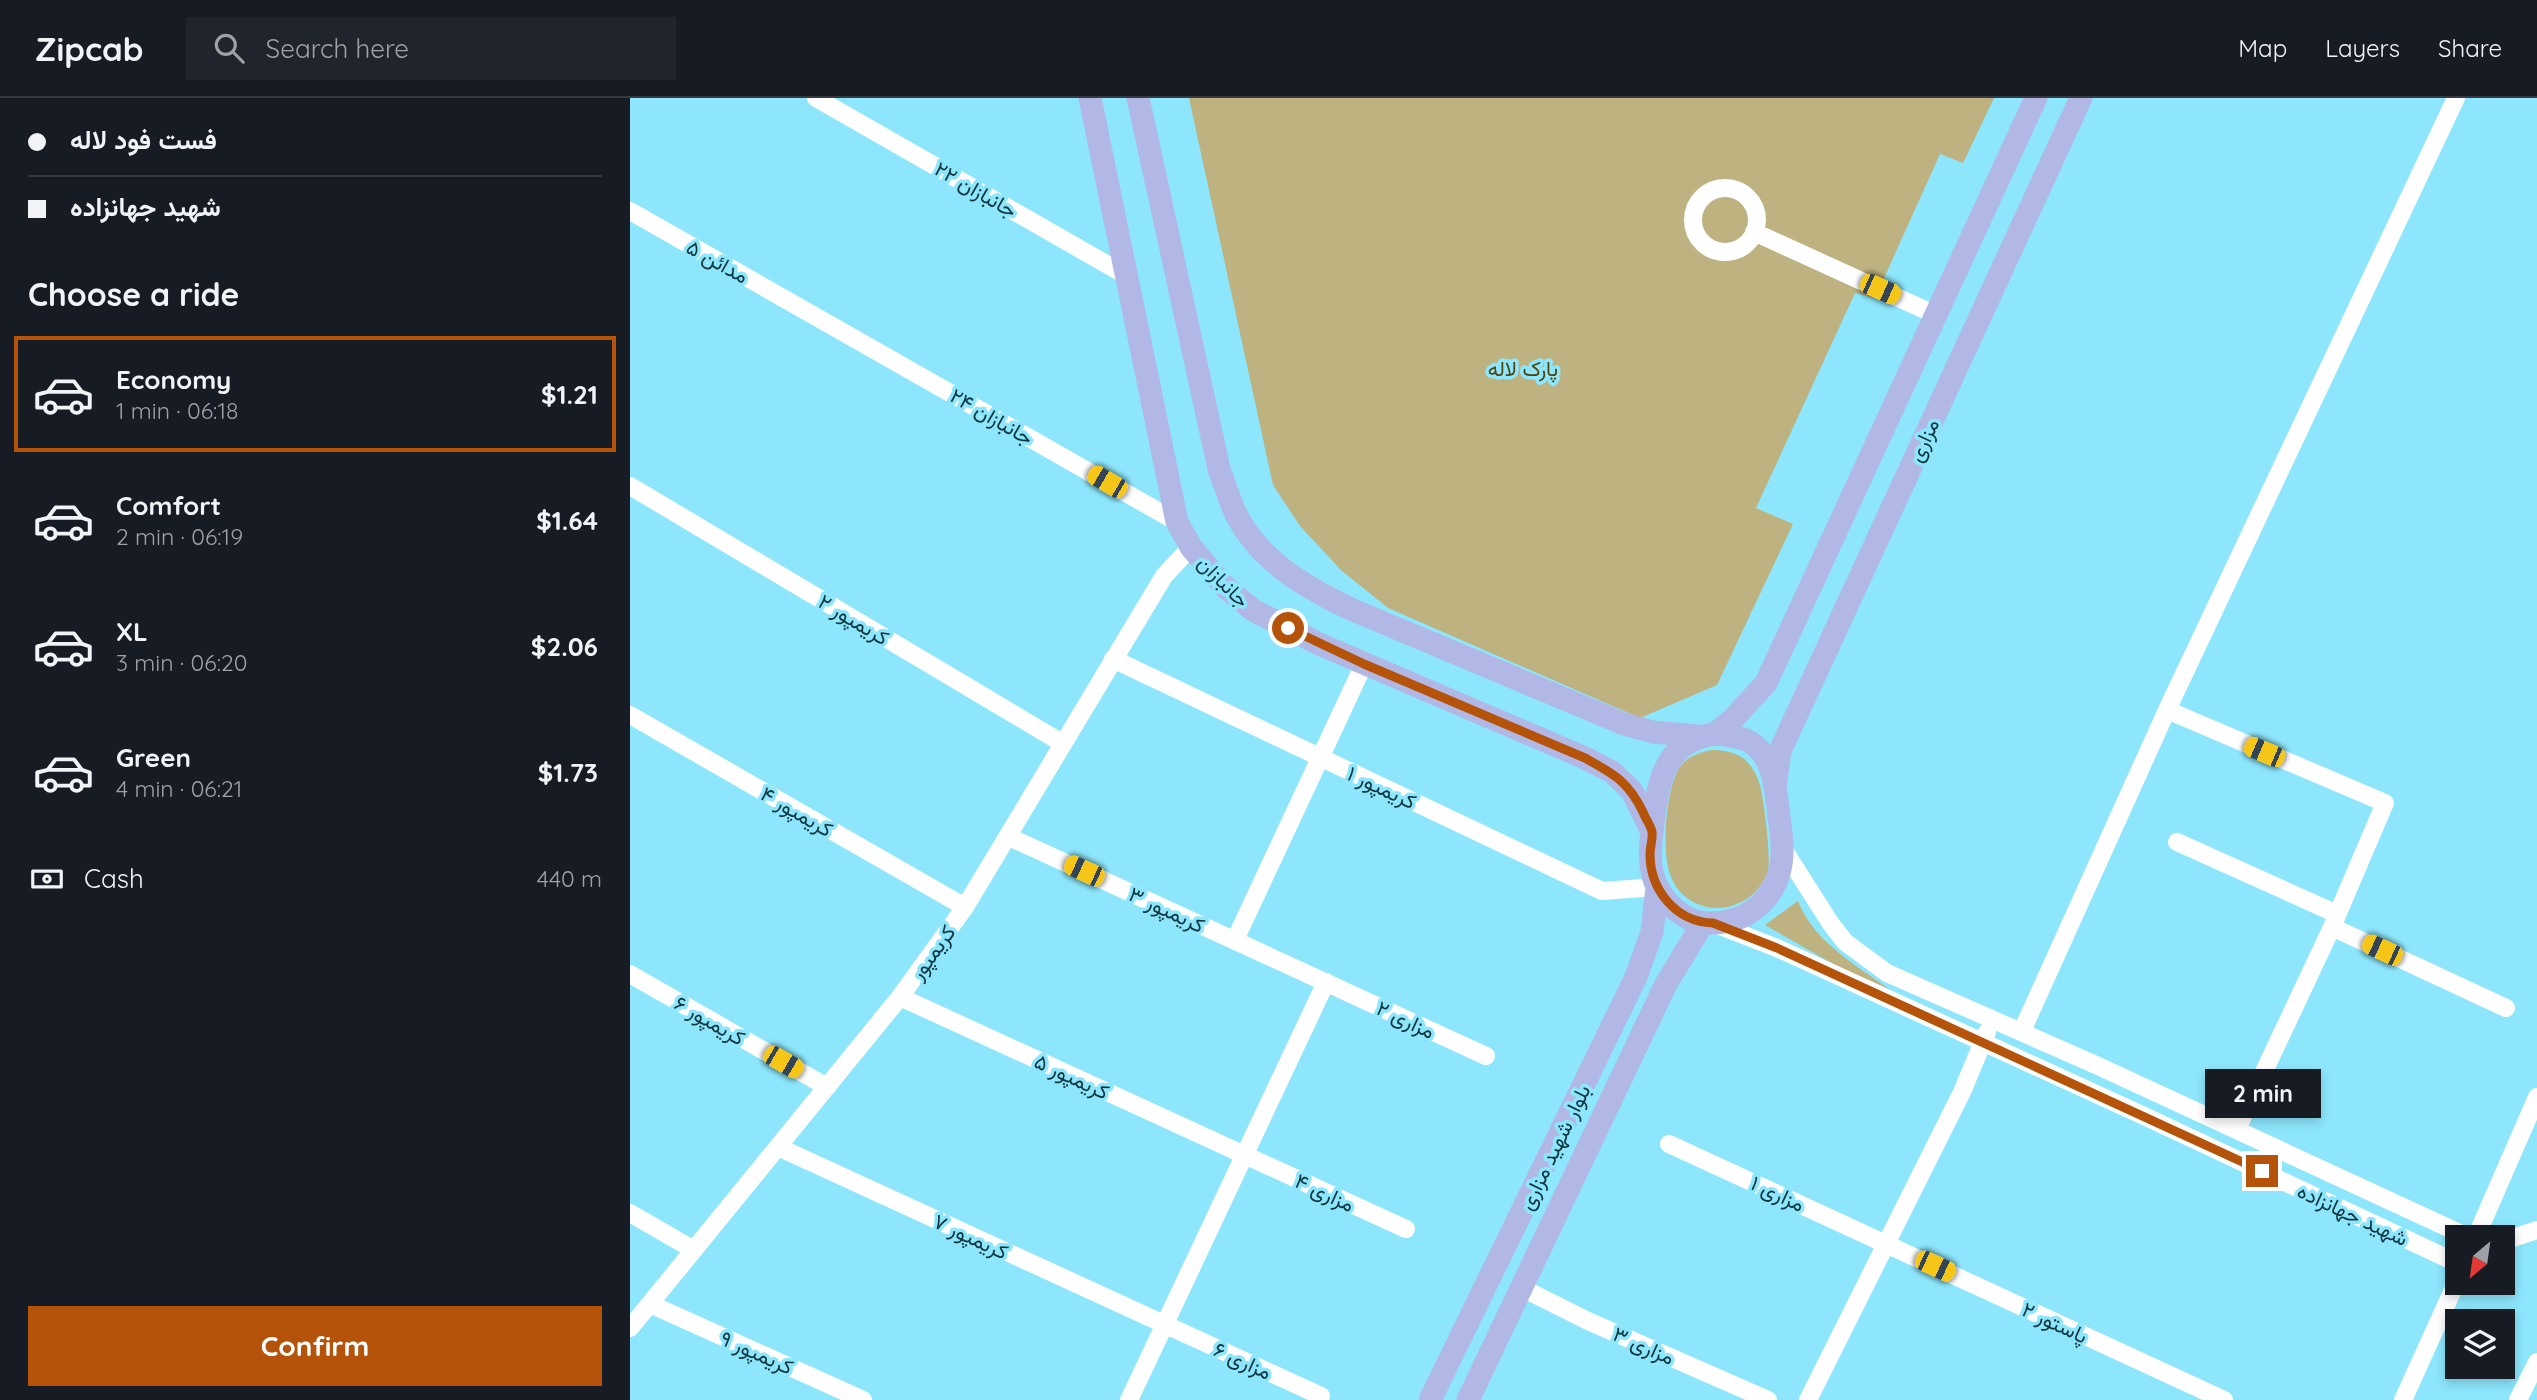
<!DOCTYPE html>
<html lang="en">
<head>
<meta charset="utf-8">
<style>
	:root { --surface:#171b24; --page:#20242c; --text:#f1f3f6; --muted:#9ea1a6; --line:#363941; --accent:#b45309 }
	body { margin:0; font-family:Quicksand,Vazirmatn,sans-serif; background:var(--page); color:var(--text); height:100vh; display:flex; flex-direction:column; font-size:26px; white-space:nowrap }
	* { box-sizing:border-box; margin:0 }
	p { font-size:23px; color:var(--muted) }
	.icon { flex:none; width:38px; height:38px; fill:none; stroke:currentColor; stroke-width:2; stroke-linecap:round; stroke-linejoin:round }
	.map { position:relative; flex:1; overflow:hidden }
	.sheet { display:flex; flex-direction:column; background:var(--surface); width:630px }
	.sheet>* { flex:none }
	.banner { display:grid; align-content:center; height:154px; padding:0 28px; background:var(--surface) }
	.needle { width:46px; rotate:209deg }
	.fabs { position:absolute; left:1815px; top:1127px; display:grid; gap:14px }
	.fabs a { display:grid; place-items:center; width:70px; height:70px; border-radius:0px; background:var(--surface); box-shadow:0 4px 10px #0003; font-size:35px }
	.end { position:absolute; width:32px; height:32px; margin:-16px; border:9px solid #b45309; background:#fff; box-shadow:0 0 0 4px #fff }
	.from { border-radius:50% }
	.bubble { position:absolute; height:49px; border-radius:0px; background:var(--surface); box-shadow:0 4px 10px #0003; font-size:23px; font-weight:800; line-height:49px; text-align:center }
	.car { position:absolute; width:21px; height:42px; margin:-21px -10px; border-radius:9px; box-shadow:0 0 5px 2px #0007; background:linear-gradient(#f5c518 24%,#345 0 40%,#f5c518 0 76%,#345 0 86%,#f5c518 0) }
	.banner b { display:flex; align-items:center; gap:24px; height:66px; font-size:26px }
	.banner b+b { border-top:2px solid var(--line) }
	.banner i { width:18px; height:18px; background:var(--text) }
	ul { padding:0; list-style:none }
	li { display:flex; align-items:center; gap:21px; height:116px; margin:0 14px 10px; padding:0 14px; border:4px solid transparent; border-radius:0px }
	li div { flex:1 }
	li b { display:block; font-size:26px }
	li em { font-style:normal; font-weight:800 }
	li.active { border-color:var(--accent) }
	li>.icon { width:63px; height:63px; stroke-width:1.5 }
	h2 { padding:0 28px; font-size:32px; line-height:84px }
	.pay { display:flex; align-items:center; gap:18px; height:77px; padding:0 28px; font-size:26px }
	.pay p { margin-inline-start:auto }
	.cta { display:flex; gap:14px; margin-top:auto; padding:14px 28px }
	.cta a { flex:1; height:80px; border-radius:0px; background:var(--accent); color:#fff; font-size:28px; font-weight:800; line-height:80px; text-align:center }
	header { display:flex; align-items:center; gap:42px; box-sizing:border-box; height:98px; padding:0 35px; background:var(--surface); border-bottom:2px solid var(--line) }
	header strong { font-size:33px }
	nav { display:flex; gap:38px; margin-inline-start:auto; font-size:24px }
	.search { width:490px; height:63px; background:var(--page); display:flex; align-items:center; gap:18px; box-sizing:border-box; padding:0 24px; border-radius:0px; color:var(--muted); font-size:26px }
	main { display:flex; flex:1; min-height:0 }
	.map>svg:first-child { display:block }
	.green { fill:#bdb280 }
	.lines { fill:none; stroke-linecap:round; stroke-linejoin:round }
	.minor { stroke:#fff; stroke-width:18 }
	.major { stroke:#b1b8e5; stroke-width:23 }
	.route { stroke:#b45309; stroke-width:9 }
	.labels { text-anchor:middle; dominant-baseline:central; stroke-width:7; stroke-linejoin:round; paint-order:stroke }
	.street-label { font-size:21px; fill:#103740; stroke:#8de6fc }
	.park-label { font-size:21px; fill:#4f4308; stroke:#8de6fc }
</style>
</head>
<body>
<header>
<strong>Zipcab</strong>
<div class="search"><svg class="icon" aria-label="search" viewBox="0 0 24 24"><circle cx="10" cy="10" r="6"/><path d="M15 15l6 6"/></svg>Search here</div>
<nav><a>Map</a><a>Layers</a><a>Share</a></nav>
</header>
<main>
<section class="sheet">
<div class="banner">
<b><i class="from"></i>فست فود لاله</b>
<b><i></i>شهید جهانزاده</b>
</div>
<h2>Choose a ride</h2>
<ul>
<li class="active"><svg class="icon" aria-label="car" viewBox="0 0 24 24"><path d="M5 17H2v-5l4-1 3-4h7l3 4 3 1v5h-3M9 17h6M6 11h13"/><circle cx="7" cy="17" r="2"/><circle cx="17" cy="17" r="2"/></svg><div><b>Economy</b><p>1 min · 06:18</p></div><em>$1.21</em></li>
<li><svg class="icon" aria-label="car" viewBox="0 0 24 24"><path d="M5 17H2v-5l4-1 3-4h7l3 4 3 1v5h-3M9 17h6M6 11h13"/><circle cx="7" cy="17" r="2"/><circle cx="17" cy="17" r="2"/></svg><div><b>Comfort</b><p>2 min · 06:19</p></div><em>$1.64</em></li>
<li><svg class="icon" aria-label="car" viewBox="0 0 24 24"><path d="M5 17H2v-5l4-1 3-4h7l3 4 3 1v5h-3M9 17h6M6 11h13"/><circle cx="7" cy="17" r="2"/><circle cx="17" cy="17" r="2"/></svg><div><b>XL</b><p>3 min · 06:20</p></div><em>$2.06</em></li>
<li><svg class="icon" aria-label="car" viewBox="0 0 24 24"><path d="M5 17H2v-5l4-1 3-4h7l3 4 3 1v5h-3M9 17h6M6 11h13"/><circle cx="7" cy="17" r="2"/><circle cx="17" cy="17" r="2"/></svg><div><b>Green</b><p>4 min · 06:21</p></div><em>$1.73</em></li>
</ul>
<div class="pay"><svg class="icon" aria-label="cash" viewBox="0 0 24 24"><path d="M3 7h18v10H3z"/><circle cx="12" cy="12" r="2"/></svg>Cash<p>440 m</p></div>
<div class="cta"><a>Confirm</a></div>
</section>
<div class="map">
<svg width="1907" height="1302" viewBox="0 0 1907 1302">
	<rect width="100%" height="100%" fill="#8de6fc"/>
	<!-- green -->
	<path class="green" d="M559,0H1364L1333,65L1310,56L1245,200L1225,195L1126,410L1163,426L1087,587L1010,620L758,510L712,473L670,428L643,387Z
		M1082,652C1093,652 1104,654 1113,660C1121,666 1127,677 1130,687C1134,702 1141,758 1138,772C1130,801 1097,817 1070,807C1054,801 1044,790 1039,773C1032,749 1036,689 1050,669C1058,658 1070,654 1082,652Z
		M1168,803C1184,846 1232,870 1267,897L1228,880L1135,827Z"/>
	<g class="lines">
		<!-- minor -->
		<path class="minor" d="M186,0L497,178
			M1063 122a32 32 0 1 1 64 0a32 32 0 1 1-64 0Z
			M0,113L547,424
			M1124,134L1306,217
			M0,388L432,645
			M483,561L972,793L1027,789
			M1537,612L1755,705L1702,829L1607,1031
			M0,617L335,809
			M379,739L856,958
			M1547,744L1707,816
			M1152,749L1201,826L1215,844L1257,875L1466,967L1838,1139
			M1083,825L1147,850L1512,1017L1827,1165
			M1702,829L1876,910
			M605,842L734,566
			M0,876L197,989
			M270,899L776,1131
			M1392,933L1537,612L1826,0
			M1039,1046L1594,1302
			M148,1049L691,1298
			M0,1115L64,1152
			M1846,1139L1907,999
			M1872,1141H1880L1907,1132
			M892,1190L958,1223L1138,1302
			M20,1206L233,1302
			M0,1230L270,899L335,809L534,478L561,449
			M499,1302L696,884
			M1178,1302L1332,994L1357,934
			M1773,1302L1827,1183
			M1888,1302L1907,1264"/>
		<!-- major -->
		<path class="major" d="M460,0L547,424L561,449L593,487L623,512L689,546L955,660L982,674L1002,693L1022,734
			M508,0L589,371C594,385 599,399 604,412C627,462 676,490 723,512L994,626L1023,634L1068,638
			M1084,636L1102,622L1136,585L1406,0
			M1084,636C1096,637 1110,638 1120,644C1143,658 1145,687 1148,710C1149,723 1152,735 1152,747C1154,793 1124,826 1078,825C1057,825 1037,808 1028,790C1018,773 1020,752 1022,733C1027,690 1032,643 1084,636Z
			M1145,688L1150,653L1451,0
			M800,1302L1006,879L1022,834L1027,789
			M838,1302L1036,886L1073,825"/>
	</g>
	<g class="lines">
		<!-- route -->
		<path class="route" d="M658,530L734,566L955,660C984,676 998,683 1013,714C1015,720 1021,728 1022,734C1023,741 1020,749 1020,756C1020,792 1046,824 1083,825L1147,850L1632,1073"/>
	</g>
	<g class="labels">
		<!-- street labels -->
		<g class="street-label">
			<text transform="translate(346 91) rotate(30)">جانبازان ۲۲</text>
			<text transform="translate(88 163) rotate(29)">مدائن ۵</text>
			<text transform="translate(362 318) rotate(30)">جانبازان ۲۴</text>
			<text transform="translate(1293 342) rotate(-65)">مزاری</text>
			<text transform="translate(594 483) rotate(45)">جانبازان</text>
			<text transform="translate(224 521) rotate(31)">کریمپور ۲</text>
			<text transform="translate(752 689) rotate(25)">کریمپور ۱</text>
			<text transform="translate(167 713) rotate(30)">کریمپور ۴</text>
			<text transform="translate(537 811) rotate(25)">کریمپور ۳</text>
			<text transform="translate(302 854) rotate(-54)">کریمپور</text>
			<text transform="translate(776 921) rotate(25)">مزاری ۲</text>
			<text transform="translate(80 922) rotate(30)">کریمپور ۶</text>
			<text transform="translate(442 978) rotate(25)">کریمپور ۵</text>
			<text transform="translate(924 1049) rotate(-64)">بلوار شهید مزاری</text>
			<text transform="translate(695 1094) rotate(25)">مزاری ۴</text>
			<text transform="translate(1148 1095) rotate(25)">مزاری ۱</text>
			<text transform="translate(1723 1116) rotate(25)">شهید جهانزاده</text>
			<text transform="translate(341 1138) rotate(25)">کریمپور ۷</text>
			<text transform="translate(1425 1224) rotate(25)">پاستور ۲</text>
			<text transform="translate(1014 1247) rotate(24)">مزاری ۳</text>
			<text transform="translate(127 1254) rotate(24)">کریمپور ۹</text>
			<text transform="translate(613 1262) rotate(25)">مزاری ۶</text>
		</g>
		<!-- park labels -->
		<g class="park-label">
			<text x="893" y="270">پارک لاله</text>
		</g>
	</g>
</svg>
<div class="fabs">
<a><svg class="needle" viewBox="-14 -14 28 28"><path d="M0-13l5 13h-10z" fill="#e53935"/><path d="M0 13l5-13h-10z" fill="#9ea1a6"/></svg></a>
<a><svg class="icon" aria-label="layers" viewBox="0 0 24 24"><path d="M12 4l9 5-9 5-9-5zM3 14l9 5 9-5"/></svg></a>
</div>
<i class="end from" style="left:658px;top:530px"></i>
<i class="end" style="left:1632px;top:1073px"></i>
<div class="bubble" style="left:1575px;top:971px;width:116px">2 min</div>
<i class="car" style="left:1250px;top:191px;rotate:114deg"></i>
<i class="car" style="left:477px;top:384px;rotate:300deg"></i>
<i class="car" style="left:1634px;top:654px;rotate:293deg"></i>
<i class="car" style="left:454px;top:773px;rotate:295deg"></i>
<i class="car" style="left:1752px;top:852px;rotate:295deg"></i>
<i class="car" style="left:153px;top:964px;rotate:120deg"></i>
<i class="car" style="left:1305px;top:1168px;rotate:115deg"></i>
</div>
</main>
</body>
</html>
